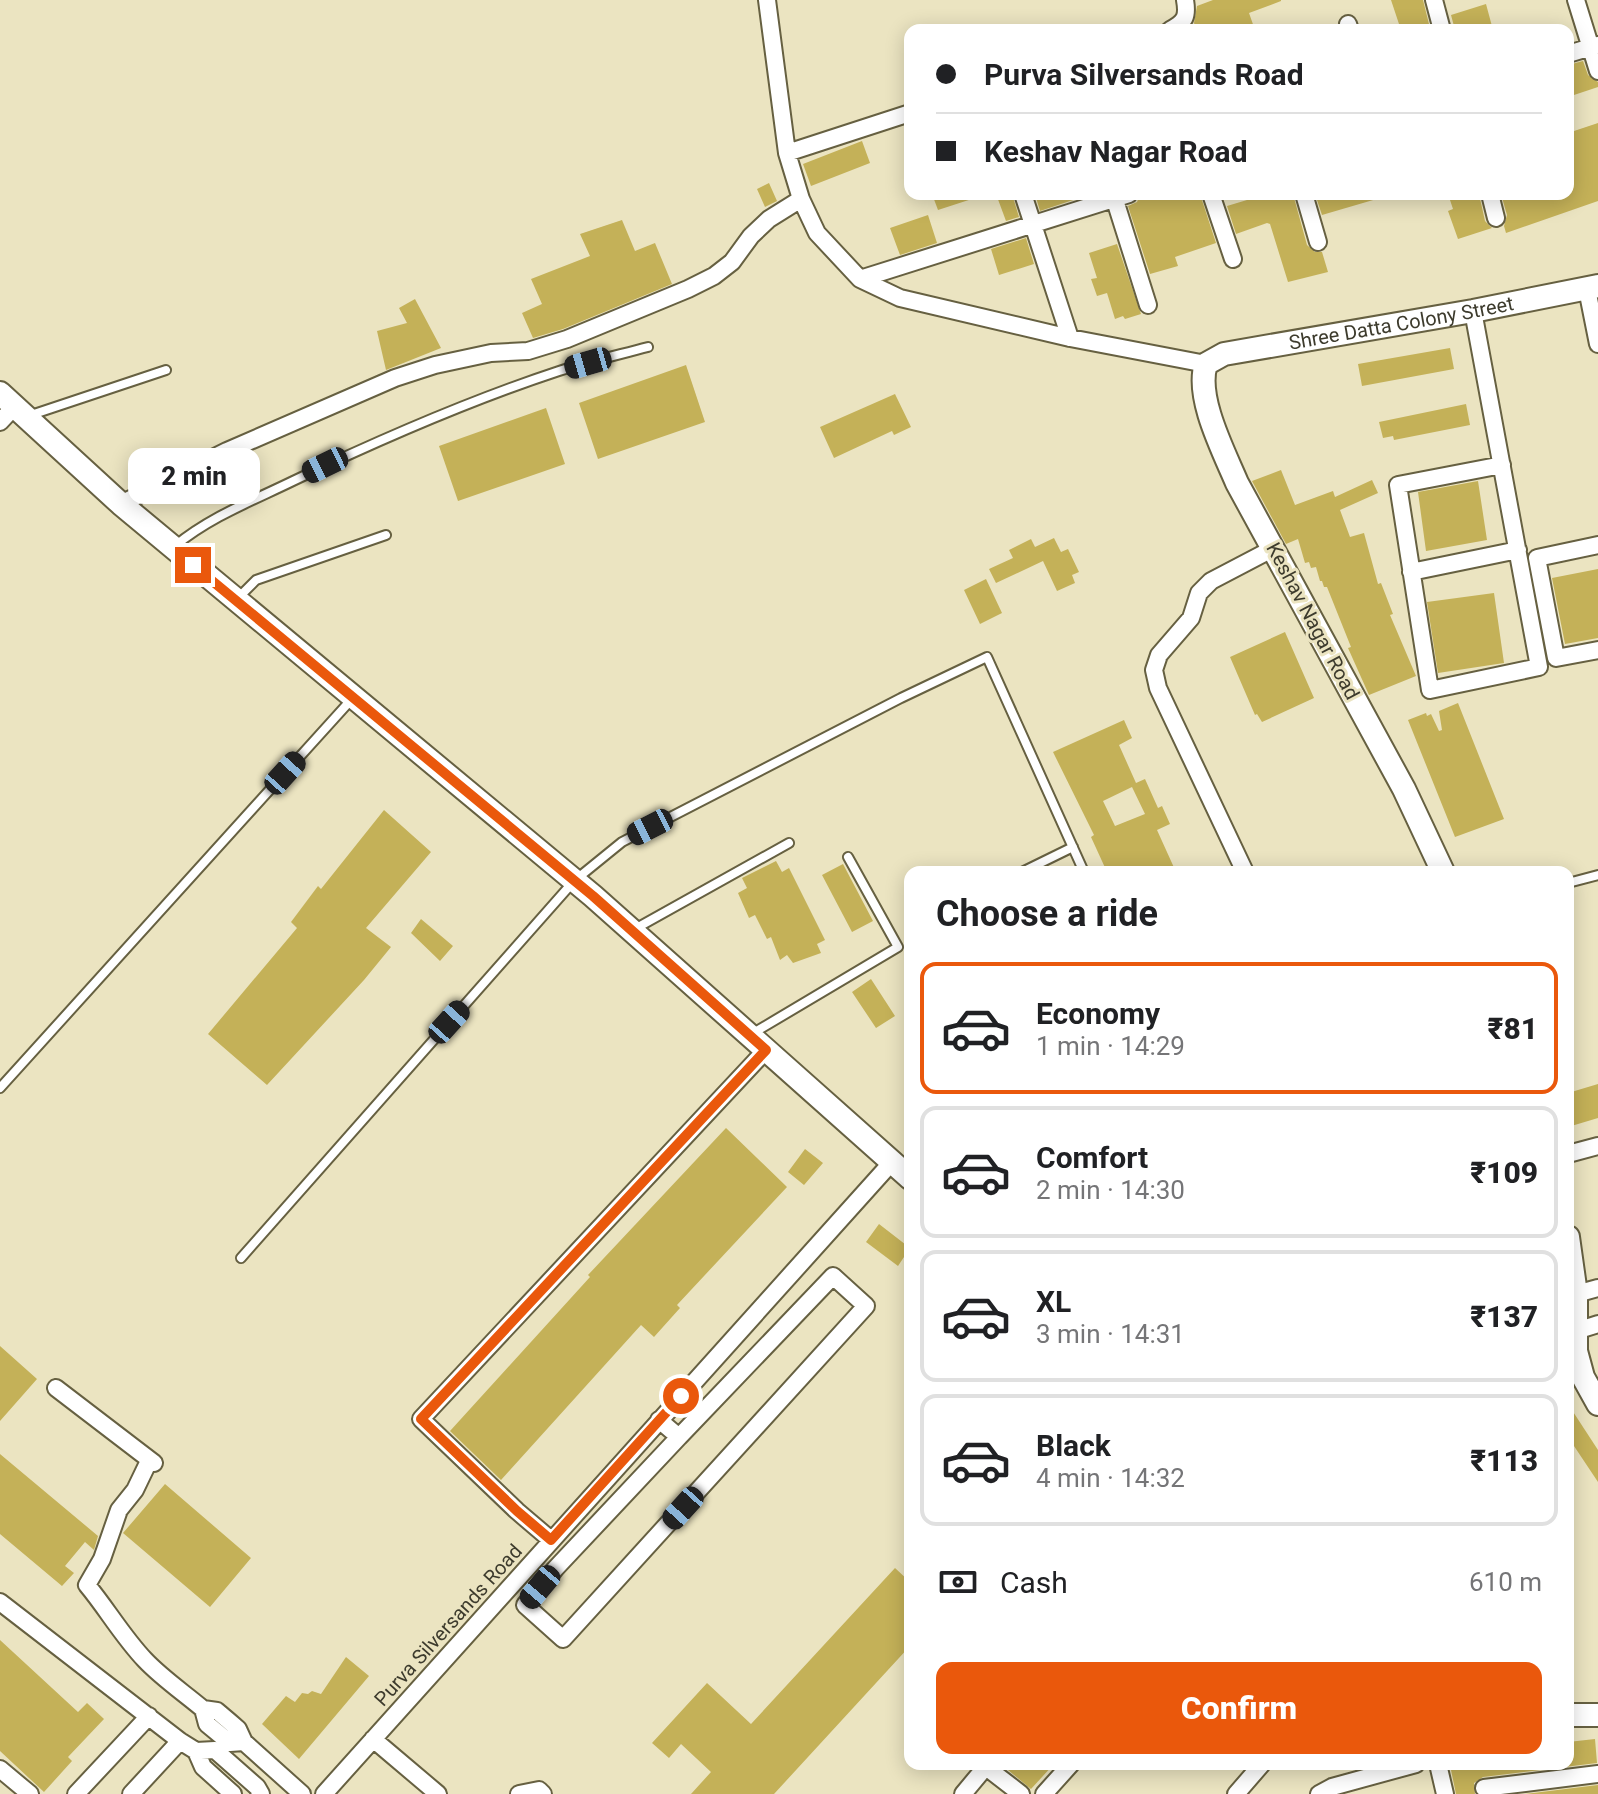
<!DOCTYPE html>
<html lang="en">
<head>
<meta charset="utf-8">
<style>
	:root { --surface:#fff; --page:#f2f2f2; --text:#202124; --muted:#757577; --line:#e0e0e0; --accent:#ea580c }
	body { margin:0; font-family:Roboto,sans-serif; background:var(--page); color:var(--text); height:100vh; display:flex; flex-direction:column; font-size:30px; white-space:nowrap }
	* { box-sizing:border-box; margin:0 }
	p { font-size:26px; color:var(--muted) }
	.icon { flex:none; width:44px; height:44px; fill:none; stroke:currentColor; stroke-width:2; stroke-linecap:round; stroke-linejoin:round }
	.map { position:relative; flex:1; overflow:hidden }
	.side { position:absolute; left:904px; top:866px; width:670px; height:904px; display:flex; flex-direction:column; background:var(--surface); border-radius:16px; box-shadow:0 4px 20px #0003 }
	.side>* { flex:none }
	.banner { position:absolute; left:904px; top:24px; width:670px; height:176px; border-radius:16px; box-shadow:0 4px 20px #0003; display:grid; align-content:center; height:176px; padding:0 32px; background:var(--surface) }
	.end { position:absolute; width:36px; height:36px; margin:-18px; border:10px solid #ea580c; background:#fff; box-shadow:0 0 0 4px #fff }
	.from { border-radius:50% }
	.bubble { position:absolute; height:56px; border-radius:16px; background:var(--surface); box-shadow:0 4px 20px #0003; font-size:26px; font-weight:800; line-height:56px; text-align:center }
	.car { position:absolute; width:24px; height:48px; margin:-24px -12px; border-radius:10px; box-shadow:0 0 6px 2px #0007; background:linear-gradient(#222 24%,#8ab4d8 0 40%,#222 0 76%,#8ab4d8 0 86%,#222 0) }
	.banner b { display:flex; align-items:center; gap:28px; height:76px; font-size:30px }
	.banner b+b { border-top:2px solid var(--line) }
	.banner i { width:20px; height:20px; background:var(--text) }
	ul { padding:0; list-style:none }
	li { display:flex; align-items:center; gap:24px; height:132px; margin:0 16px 12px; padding:0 16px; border:4px solid var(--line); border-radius:16px }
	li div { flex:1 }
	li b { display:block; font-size:30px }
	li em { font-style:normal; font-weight:800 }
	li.selected { border-color:var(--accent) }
	li>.icon { width:72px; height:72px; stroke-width:1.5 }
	h2 { padding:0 32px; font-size:36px; line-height:96px }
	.pay { display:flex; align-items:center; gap:20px; height:88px; padding:0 32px; font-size:30px }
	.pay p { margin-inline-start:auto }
	.primary-button { display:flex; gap:16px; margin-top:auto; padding:16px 32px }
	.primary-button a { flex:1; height:92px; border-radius:16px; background:var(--accent); color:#fff; font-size:32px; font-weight:800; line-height:92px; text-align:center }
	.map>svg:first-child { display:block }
	.building { fill:#c4b158; fill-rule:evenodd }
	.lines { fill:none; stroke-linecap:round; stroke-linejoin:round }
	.lane-casing { stroke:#666041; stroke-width:12 }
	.street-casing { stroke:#666041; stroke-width:20 }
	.secondary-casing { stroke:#666041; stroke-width:26 }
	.lane { stroke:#fff; stroke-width:8 }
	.street { stroke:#fff; stroke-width:16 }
	.secondary { stroke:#fff; stroke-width:22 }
	.route { stroke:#ea580c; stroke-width:10 }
	.labels { text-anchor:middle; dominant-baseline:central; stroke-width:6; stroke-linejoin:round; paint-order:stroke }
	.street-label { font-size:20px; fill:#3d3b2d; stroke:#ebe4c1 }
</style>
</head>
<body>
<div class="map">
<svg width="1598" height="1794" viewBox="0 0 1598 1794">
	<rect width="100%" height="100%" fill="#ebe4c1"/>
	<!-- building -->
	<path class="building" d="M1213,0H1281V1L1249,13L1255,30H1197L1194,23L1197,6Z
		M1391,0H1423L1429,24L1421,30H1401Z
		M1486,4L1493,30H1455L1451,15Z
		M1583,61L1588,75L1598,82V87L1568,97V65Z
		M1598,123V201L1506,233L1504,226L1507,215L1501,194H1568V133Z
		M862,141L870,163L811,186L803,164Z
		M769,183L777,201L765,207L757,189Z
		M932,194H977L978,197L938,210Z
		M996,194H1012L1019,217L1006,221Z
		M1035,194H1084L1085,196L1040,211Z
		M1140,194H1200L1216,243L1175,257L1178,266L1150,274L1128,206L1137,202Z
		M1267,194H1293L1307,245L1315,252H1322L1328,272L1288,282L1270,224L1267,223L1236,234L1227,206Z
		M1315,194H1380V198L1322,215Z
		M1448,194H1479L1485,221L1492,228L1458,239L1448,211L1453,209Z
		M928,215L937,243L900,255L890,228Z
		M622,220L635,251L655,243L672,284L563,329L533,338L522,313L542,304L531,279L590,256L580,234Z
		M1026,238L1034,264L999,275L991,249Z
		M1117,244L1141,314L1125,319L1123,316L1115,319L1107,293L1097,296L1091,279L1097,278L1089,253Z
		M415,299L441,348L386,370L377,331L407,323L399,308Z
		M1450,348L1454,369L1362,386L1358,364Z
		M686,365L705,422L598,459L579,403Z
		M895,394L911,427L894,435L892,431L834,458L820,427Z
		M1466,404L1470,425L1394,440L1393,436L1383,438L1379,422Z
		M546,408L565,464L458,501L439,446Z
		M1281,470L1295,505L1333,491L1335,497L1372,480L1378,493L1340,510L1350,537L1364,533L1378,584L1381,583L1393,614L1390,615L1416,676L1369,695L1348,648L1351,647L1327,587H1324L1322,581H1320L1316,567L1311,568L1309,562L1305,563L1298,539L1286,544L1252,481Z
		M1478,481L1487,540L1426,551L1418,492Z
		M1054,538L1061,552L1068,549L1079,572L1072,575L1075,583L1057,591L1043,561L996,583L989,569L1013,558L1009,550L1031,539L1035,547Z
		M1598,569V638L1565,644L1552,578Z
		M986,579L1002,613L980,624L964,590Z
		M1494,593L1504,663L1438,673L1427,602Z
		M1285,632L1314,698L1262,722L1257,714L1255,715L1230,657Z
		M1458,703L1504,819L1455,837L1408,720L1426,713L1427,716L1431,714L1439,731L1442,730L1439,711Z
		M1124,720L1132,738L1119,745L1136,783L1145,779L1158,808L1162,806L1170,824L1157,830L1176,872H1107L1091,837L1094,835L1053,752ZM1132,787L1145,814L1115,826L1103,801Z
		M384,810L431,852L366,928L391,947L364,980L267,1085L208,1034L297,928L291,922L318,886L321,889Z
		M776,861L782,872L789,868L825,940L817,944L821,953L793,963L787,955L780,960L771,937L767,939L755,915L749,918L738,893L747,888L742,878Z
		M843,864L873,921L852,932L822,875Z
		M421,919L453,946L440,961L411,933Z
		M871,979L895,1016L876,1028L852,992Z
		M1598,1084V1118L1568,1127V1093Z
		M726,1128L787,1187L677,1305L680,1308L654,1337L641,1325L501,1480L450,1431L590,1277L588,1275Z
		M805,1149L823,1163L804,1185L788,1172Z
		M879,1224L910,1248L898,1266L866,1242Z
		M0,1346L37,1379L0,1421Z
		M1568,1404L1598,1450V1482L1568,1437Z
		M0,1454L98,1536L94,1550L85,1542L65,1566L74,1573L62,1586L0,1534Z
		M165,1484L251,1558L210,1607L123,1533Z
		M895,1568L910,1582V1646L774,1794H691L711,1772L681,1744L669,1758L652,1743L707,1683L751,1724Z
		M0,1640L78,1712L87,1703L104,1719L68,1757L72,1761L44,1792L0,1751Z
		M346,1657L369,1676L299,1759L262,1724L286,1696L295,1702L302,1693L308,1694L312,1691L321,1694Z
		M1595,1739L1597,1763L1483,1777L1474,1783L1475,1794H1456L1451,1770L1478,1764H1568V1742Z
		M1014,1764H1054L1031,1789L1008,1770Z
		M1598,1785V1794H1525Z"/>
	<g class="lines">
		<!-- lane casing -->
		<g class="lane-casing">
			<path id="lane" d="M31,415L166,370
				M175,546C210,517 252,501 293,481C379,440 468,401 559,371C588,362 618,355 648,347
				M238,598L256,580L386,535
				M1022,872L1073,847
				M1568,883L1598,875
				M633,930L789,843
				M750,1035L898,947L848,857
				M0,1088L351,700
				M241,1258L574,881L622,842L901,698L987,657L1084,872"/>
		</g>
		<!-- street casing -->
		<g class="street-casing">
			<path id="street" d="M767,0L787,153L801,199L817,233L860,279L900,298L1070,338L1206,364
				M1434,0L1442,30
				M1576,0L1598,71
				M1348,24L1350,30
				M1170,30C1185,22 1188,17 1185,0
				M1568,54L1598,45
				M787,153L910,113
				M1023,194L1070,338
				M1113,194L1148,305
				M1211,194L1233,259
				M1304,194L1318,242
				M1490,194L1496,218
				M860,279L1129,194
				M1587,289L1598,344
				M1473,311L1539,667L1430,690L1398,485L1502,465
				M0,422L15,406
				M121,504L227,451L395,378L435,365L491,353L528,351L567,339L688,289L714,276L732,262L751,236L769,219L801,199
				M1598,545L1537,558L1556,658L1598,650
				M1411,572L1518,550
				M1245,872L1158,688L1154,670L1159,655L1191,618L1199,593L1211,581L1274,548
				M1568,1154L1598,1146
				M1576,1294L1598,1288
				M1576,1331L1598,1324
				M56,1388L154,1463H148L135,1490L119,1510L102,1559L87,1585C107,1609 123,1637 145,1660C162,1678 184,1693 203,1709
				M659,1420L679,1437L555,1569L525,1605L563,1639L866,1306L833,1276L679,1437
				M551,1540L517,1511L421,1419L766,1050
				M0,1602L180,1741L196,1751L215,1750L257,1787L261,1794
				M373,1739L438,1794
				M244,1742L230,1743L207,1724L203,1709L217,1711L230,1722L238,1729L244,1742L302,1794
				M196,1751L203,1767L233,1794
				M1438,1764L1445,1794
				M986,1767L1021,1794
				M0,1769L30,1794
				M1484,1788L1598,1774
				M76,1794L149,1716
				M131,1794L180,1741
				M324,1794L892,1162
				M519,1794L539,1790L543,1794
				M963,1794L988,1764
				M1044,1794L1071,1764
				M1236,1794L1262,1764
				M1319,1794L1332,1787L1416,1764"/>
		</g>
		<!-- secondary casing -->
		<g class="secondary-casing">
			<g id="secondary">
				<path d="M0,393L121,504L593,896L910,1178"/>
				<path id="s1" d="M1443,872L1404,789L1237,483C1224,452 1195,397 1206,364L1224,354L1473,311L1598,286"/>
				<path d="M1568,1237L1576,1294V1351L1583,1377L1598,1404"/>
				<path d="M1568,1715H1598"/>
			</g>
		</g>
		<!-- lane -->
		<use href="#lane" class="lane"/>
		<!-- street -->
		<use href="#street" class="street"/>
		<!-- secondary -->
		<use href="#secondary" class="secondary"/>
	</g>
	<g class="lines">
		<!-- route -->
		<path class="route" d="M193,565L593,896L766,1050L421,1419L517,1511L551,1540L681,1396"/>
	</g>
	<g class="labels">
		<!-- street labels -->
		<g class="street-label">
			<text stroke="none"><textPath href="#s1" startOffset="766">Shree Datta Colony Street</textPath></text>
			<text transform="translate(1313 621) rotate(62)">Keshav Nagar Road</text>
			<text transform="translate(448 1625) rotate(-48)">Purva Silversands Road</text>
		</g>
	</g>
</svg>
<i class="end from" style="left:681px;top:1396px"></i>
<i class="end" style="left:193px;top:565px"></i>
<div class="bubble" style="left:128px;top:448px;width:132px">2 min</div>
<i class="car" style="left:588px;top:363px;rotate:254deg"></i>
<i class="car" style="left:325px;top:465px;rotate:244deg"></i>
<i class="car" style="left:285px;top:773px;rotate:42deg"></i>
<i class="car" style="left:650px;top:827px;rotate:243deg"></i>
<i class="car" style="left:449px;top:1022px;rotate:42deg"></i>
<i class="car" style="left:683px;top:1508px;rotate:222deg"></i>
<i class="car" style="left:540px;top:1587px;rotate:220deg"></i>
<div class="banner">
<b><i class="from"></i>Purva Silversands Road</b>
<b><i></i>Keshav Nagar Road</b>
</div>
<section class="side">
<h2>Choose a ride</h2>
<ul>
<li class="selected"><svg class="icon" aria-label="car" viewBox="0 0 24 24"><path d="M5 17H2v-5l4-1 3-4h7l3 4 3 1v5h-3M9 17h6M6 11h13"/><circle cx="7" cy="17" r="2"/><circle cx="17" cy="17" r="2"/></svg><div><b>Economy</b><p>1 min · 14:29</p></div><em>₹81</em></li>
<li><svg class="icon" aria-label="car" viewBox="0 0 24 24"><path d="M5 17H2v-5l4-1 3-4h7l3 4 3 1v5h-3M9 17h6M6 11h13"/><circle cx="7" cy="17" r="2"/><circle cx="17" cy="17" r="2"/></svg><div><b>Comfort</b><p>2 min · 14:30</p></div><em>₹109</em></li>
<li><svg class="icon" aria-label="car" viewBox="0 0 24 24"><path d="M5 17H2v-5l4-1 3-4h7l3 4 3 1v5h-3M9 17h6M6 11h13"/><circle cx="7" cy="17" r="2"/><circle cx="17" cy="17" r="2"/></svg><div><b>XL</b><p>3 min · 14:31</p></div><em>₹137</em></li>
<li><svg class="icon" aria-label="car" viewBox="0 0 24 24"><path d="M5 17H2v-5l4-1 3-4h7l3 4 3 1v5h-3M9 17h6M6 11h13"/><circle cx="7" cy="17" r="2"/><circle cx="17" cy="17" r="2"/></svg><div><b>Black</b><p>4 min · 14:32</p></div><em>₹113</em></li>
</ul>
<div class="pay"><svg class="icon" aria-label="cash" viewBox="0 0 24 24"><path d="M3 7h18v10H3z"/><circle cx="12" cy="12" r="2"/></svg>Cash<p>610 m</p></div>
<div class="primary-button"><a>Confirm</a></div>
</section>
</div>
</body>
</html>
